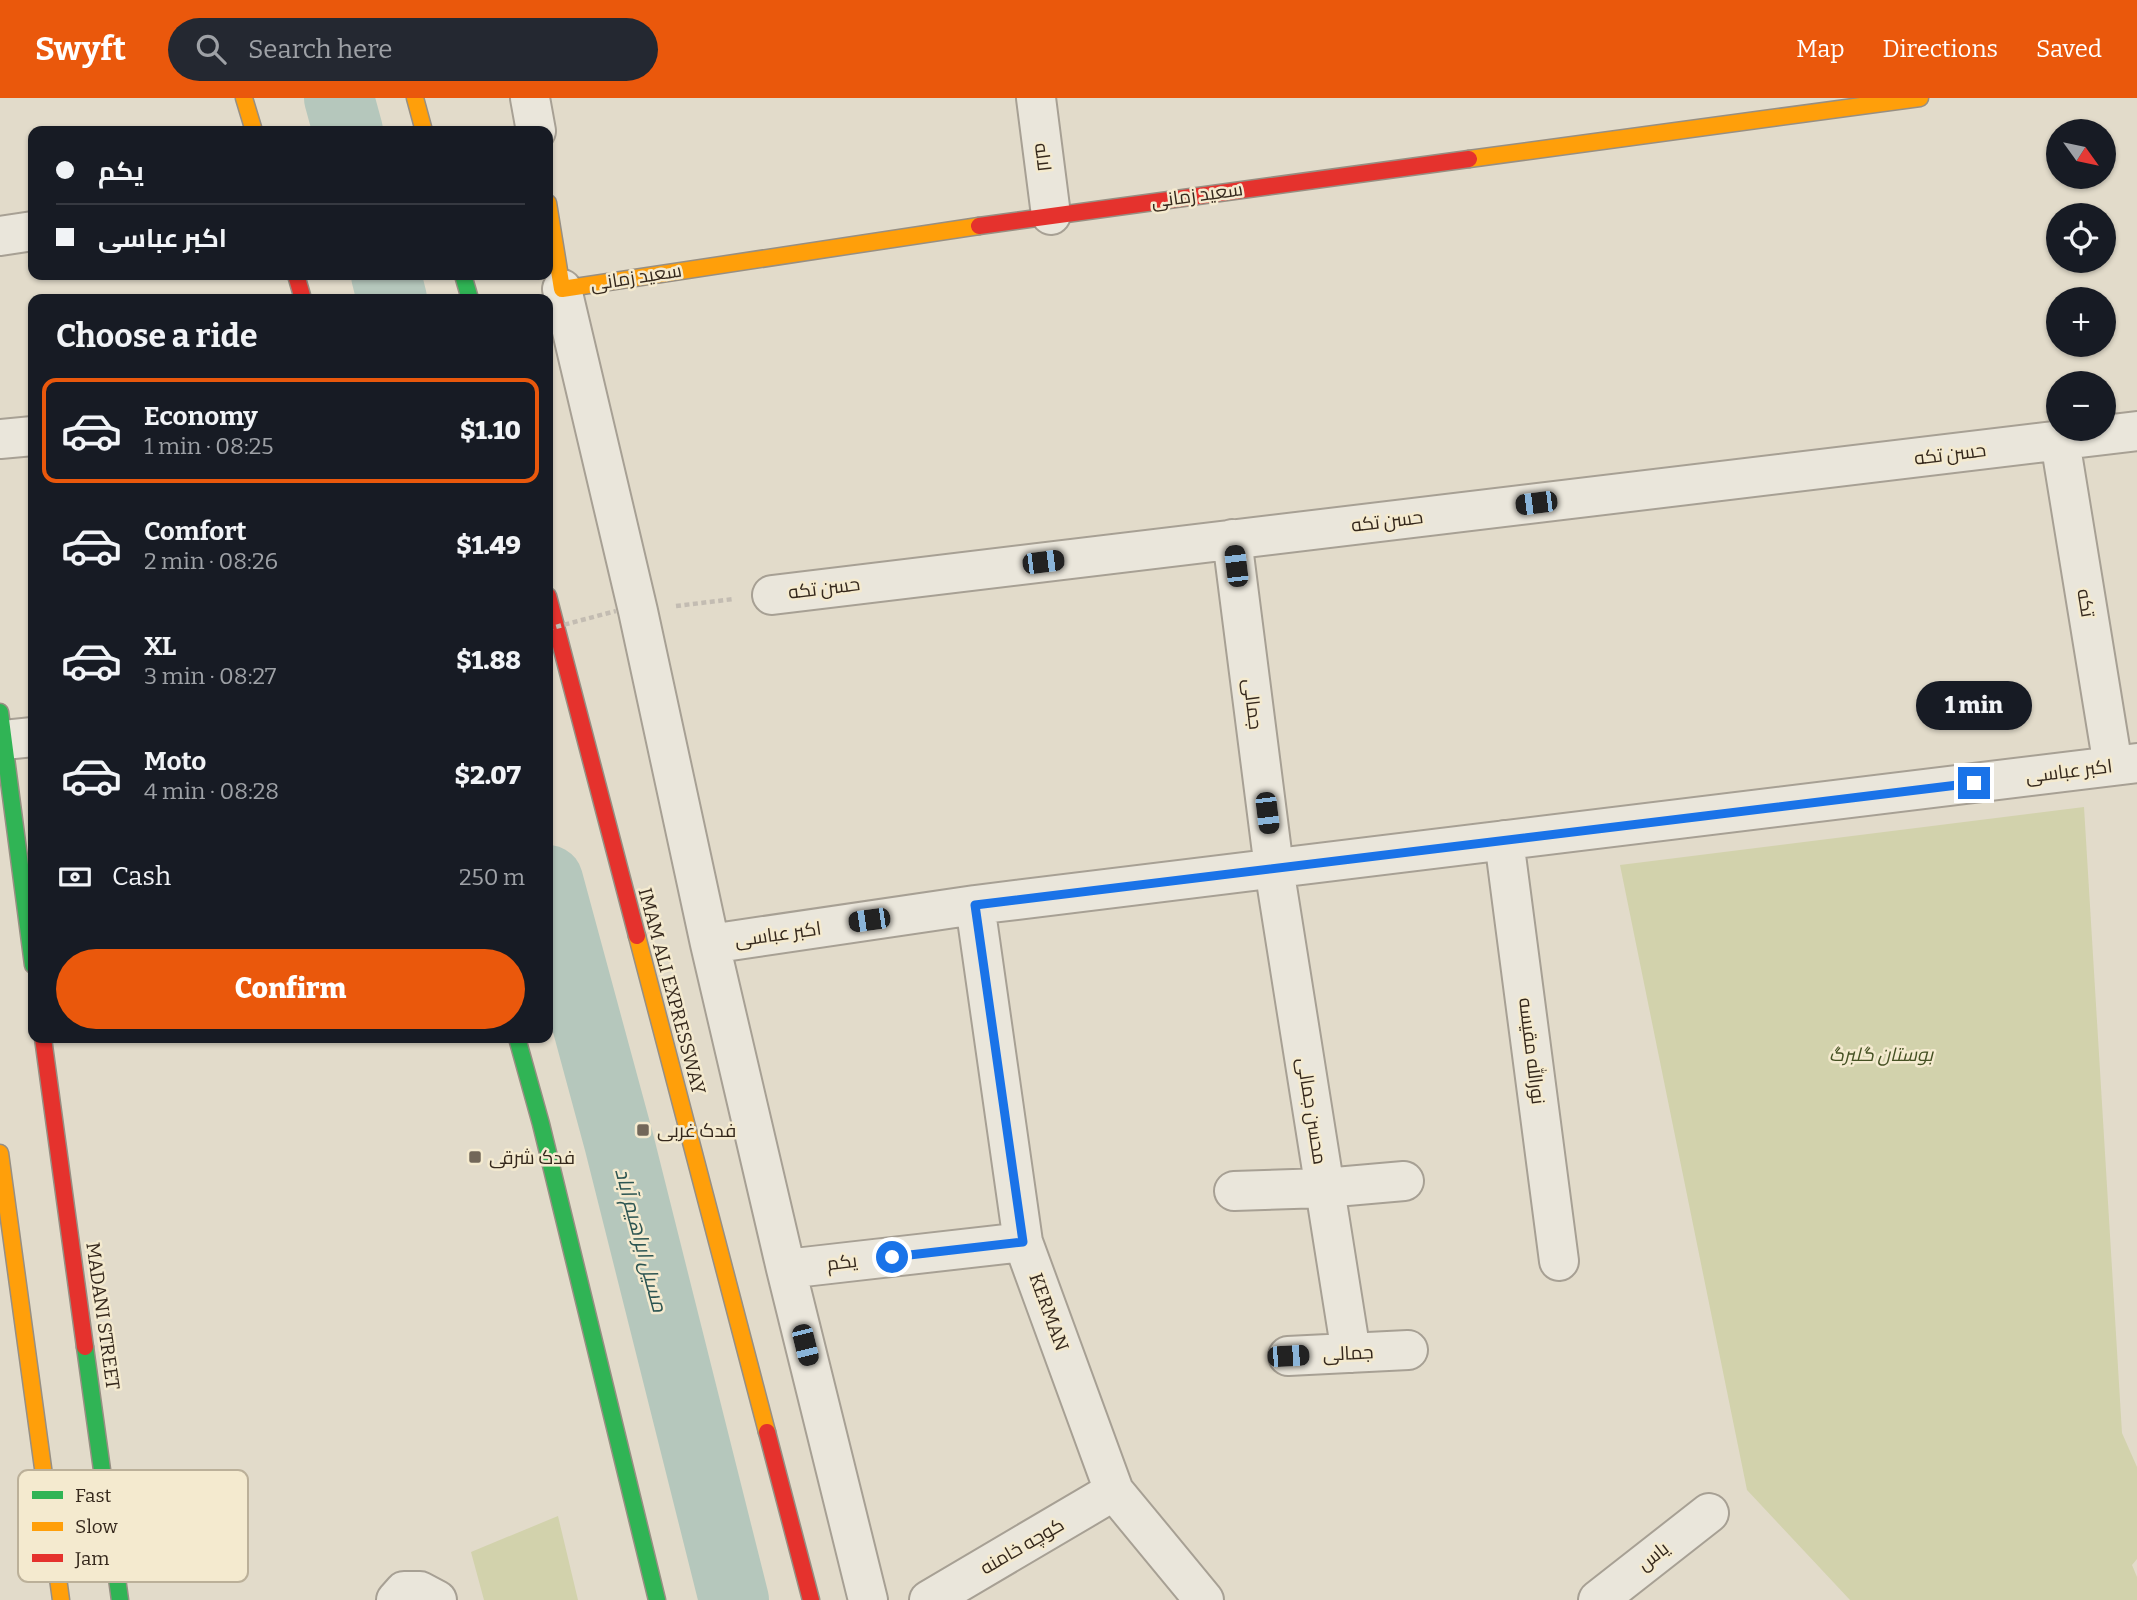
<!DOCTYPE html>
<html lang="en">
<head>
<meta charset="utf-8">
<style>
	:root { --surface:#171b24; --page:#242831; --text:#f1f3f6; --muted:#9ea1a6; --line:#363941; --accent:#ea580c }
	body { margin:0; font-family:Bitter,Cairo,serif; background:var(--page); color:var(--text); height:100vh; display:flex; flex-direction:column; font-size:26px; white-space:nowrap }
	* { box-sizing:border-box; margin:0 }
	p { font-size:23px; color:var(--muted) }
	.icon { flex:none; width:38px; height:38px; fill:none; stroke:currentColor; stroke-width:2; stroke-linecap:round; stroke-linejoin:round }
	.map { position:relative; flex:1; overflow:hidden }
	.details { position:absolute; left:28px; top:196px; width:525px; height:749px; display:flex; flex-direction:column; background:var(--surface); border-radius:14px; box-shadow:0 2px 5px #0004 }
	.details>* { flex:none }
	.guide { position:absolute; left:28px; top:28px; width:525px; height:154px; border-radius:14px; box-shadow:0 2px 5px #0004; display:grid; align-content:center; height:154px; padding:0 28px; background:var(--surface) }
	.needle { width:46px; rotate:123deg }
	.buttons { position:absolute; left:2046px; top:21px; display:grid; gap:14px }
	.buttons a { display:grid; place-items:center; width:70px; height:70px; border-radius:50%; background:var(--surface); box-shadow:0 2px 5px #0004; font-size:35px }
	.end { position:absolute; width:32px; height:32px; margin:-16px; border:9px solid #1a73e8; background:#fff; box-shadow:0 0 0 4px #fff }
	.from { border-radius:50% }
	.bubble { position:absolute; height:49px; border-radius:24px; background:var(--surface); box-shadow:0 2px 5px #0004; font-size:23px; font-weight:800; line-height:49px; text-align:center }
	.car { position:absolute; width:21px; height:42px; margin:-21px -10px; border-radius:9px; box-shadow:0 0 5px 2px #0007; background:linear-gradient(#222 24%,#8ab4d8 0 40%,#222 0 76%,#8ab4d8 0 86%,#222 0) }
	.guide b { display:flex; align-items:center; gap:24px; height:66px; font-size:26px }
	.guide b+b { border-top:2px solid var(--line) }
	.guide i { width:18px; height:18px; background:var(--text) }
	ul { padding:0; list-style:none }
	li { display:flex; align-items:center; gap:21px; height:105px; margin:0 14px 10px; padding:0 14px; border:4px solid transparent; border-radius:14px }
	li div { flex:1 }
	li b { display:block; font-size:26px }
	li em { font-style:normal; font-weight:800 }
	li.selected { border-color:var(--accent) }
	li>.icon { width:63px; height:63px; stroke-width:1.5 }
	h2 { padding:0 28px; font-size:32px; line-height:84px }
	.pay { display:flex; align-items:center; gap:18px; height:77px; padding:0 28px; font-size:26px }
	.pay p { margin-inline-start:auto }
	.action { display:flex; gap:14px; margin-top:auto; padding:14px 28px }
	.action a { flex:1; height:80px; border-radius:42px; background:var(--accent); color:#fff; font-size:28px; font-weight:800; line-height:80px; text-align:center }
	header { display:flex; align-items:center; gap:42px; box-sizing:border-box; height:98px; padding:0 35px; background:var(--accent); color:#fff }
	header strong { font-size:33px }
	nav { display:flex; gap:38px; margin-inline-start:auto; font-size:24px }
	.search { width:490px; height:63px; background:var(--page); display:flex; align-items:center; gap:18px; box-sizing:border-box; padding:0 24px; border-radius:38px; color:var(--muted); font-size:26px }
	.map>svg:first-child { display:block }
	.green { fill:#d2d2ac }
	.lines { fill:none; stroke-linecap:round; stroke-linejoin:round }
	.river { stroke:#b5c7bc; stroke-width:70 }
	.street-casing { stroke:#a7a094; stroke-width:42 }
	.fast-casing { stroke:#978f83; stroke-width:19 }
	.slow-casing { stroke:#978f83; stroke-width:19 }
	.jam-casing { stroke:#978f83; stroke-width:19 }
	.path { stroke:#c3bcb2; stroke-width:4.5; stroke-dasharray:5 3.5; stroke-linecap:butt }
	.street { stroke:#eae6db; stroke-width:38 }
	.fast { stroke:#30b455; stroke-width:16 }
	.slow { stroke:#ff9f0a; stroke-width:16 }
	.jam { stroke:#e5322d; stroke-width:16 }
	.path-bridge { stroke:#c3bcb2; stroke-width:4.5; stroke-dasharray:5 3.5; stroke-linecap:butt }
	.route { stroke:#1a73e8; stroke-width:9 }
	.poi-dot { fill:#726759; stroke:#f4eacf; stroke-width:2.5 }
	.labels { text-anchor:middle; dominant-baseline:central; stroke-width:5; stroke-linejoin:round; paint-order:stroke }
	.street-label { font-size:19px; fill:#35281c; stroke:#f4eacf }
	.park-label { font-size:19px; font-style:italic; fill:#455123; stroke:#f4eacf }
	.poi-label { font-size:19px; fill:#35281c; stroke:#f4eacf; text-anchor:start }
	.water-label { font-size:21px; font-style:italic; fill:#2c5552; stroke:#f4eacf }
	.key { fill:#f4eacf; stroke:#bbb099; stroke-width:2 }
	.key-label { font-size:19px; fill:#35281c }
</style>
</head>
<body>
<header>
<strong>Swyft</strong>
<div class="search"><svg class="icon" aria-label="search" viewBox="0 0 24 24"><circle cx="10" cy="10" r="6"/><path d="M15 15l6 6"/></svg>Search here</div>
<nav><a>Map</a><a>Directions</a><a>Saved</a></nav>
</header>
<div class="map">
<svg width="2137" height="1502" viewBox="0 0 2137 1502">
	<rect width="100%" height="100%" fill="#e2dbca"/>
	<!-- green -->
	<path class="green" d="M2084,709L2122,1335L2137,1369V1461L2132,1467L2137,1479V1502H1850L1747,1392L1620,767Z
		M558,1418L578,1502H484L471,1454Z"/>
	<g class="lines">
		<!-- river -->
		<path class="river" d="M339,0L348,33
			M386,177L392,201
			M548,782L619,1044L734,1502"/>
		<!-- street casing -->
		<g class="street-casing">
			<path id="street" d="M530,0L536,33
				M1036,0L1051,117
				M0,138L33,133
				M562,191L638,513L710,846L786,1171L868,1502
				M0,341L33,338
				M2060,343L2113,668
				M1232,441L1274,770L1351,1255
				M772,497L2137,333
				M4,642L33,639
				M1504,742L1559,1163
				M975,807L1023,1144L1114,1393L1204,1502
				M710,846L975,807L2137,665
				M1234,1093L1324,1090L1404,1083
				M786,1171L1023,1144
				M1288,1258L1408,1252
				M396,1502L404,1493H420L437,1502
				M929,1502L1114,1393
				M1598,1502L1709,1415"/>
		</g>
		<!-- fast casing -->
		<g class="fast-casing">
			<path id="fast" d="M463,177L470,201
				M0,614L33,867
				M517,940L541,1026L657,1502
				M85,1249L120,1502"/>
		</g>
		<!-- slow casing -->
		<g class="slow-casing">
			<path id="slow" d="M244,0L254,33
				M415,0L424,33
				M1469,61L1920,0
				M548,105L562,191L979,128
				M637,838L767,1334
				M0,1055L61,1502"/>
		</g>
		<!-- jam casing -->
		<g class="jam-casing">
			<path id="jam" d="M979,128L1469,61
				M296,177L303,201
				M548,498L637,838
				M43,940L85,1249
				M767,1334L811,1502"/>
		</g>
		<!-- path -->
		<path class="path" d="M676,508L734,501"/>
		<!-- street -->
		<use href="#street" class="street"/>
		<!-- fast -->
		<use href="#fast" class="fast"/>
		<!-- slow -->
		<use href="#slow" class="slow"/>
		<!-- jam -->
		<use href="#jam" class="jam"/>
		<!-- path-bridge -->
		<path class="path-bridge" d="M548,531L616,513"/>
	</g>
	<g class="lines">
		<!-- route -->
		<path class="route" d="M892,1159L1023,1144L975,807L1974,685"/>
	</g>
	<!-- markers -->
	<g class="poi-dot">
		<rect x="636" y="1025" width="14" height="14" rx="3.5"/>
		<rect x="468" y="1052" width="14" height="14" rx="3.5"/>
	</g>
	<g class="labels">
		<!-- street labels -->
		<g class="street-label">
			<text transform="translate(1043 59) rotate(83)">لاله</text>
			<text transform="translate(1197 97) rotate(-8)">سعید زمانی</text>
			<text transform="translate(636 179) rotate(-9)">سعید زمانی</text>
			<text transform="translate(1950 356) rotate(-7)">حسن تکه</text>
			<text transform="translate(1387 423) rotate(-7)">حسن تکه</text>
			<text transform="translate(824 490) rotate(-7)">حسن تکه</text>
			<text transform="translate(2086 505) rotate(81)">تکه</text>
			<text transform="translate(1253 606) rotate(83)">جمالی</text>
			<text transform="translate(2069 673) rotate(-7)">اکبر عباسی</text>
			<text transform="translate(778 836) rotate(-8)">اکبر عباسی</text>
			<text transform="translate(672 893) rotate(75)">IMAM ALI EXPRESSWAY</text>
			<text transform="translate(1532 953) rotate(83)">نورالله مقیسه</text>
			<text transform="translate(1312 1013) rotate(81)">محسن جمالی</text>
			<text transform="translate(842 1164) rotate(-7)">یکم</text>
			<text transform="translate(1049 1214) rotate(70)">KERMAN</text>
			<text transform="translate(103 1218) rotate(82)">MADANI STREET</text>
			<text transform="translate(1348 1255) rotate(-3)">جمالی</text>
			<text transform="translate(1022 1448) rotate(-30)">کوچه خامنه</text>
			<text transform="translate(1653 1458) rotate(-38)">یاس</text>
		</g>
		<!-- park labels -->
		<g class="park-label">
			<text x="1881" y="956">بوستان گلبرگ</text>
		</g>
		<!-- poi labels -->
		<g class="poi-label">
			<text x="657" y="1032">فدک غربی</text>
			<text x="489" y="1059">فدک شرقی</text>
		</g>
		<!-- water labels -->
		<g class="water-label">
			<text transform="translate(641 1142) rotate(75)">مسیل ابراهیم آباد</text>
		</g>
	</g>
	<!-- legend -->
	<rect x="18" y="1372" width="230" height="112" rx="10" class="key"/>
	<rect x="32" y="1393" width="31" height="8" fill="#30b455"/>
	<rect x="32" y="1424" width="31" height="9" fill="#ff9f0a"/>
	<rect x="32" y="1456" width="31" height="8" fill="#e5322d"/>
	<g class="key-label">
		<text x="75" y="1404">Fast</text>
		<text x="75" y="1435">Slow</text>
		<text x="75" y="1467">Jam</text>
	</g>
</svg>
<div class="buttons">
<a><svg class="needle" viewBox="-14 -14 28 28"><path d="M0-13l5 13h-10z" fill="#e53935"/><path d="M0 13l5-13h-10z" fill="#9ea1a6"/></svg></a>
<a><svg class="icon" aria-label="locate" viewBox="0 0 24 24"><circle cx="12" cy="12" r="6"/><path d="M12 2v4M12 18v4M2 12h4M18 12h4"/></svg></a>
<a>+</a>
<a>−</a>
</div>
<i class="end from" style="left:892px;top:1159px"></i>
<i class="end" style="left:1974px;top:685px"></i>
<div class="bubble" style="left:1916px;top:583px;width:116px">1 min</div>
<i class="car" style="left:1536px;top:405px;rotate:263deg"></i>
<i class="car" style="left:1043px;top:464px;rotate:83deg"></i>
<i class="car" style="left:1236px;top:468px;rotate:353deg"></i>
<i class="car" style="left:1267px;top:715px;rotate:173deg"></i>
<i class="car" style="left:869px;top:822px;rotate:262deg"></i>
<i class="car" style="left:805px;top:1247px;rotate:166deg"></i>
<i class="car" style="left:1288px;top:1258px;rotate:87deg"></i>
<div class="guide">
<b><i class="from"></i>یکم</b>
<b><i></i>اکبر عباسی</b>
</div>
<section class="details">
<h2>Choose a ride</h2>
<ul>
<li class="selected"><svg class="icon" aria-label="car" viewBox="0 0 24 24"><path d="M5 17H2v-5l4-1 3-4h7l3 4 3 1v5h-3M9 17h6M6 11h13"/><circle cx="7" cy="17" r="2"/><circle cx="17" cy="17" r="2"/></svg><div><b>Economy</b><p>1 min · 08:25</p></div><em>$1.10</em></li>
<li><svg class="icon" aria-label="car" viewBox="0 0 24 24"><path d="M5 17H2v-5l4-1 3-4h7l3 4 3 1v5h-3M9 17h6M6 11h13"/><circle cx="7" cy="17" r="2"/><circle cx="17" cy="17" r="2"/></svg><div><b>Comfort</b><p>2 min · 08:26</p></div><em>$1.49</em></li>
<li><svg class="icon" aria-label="car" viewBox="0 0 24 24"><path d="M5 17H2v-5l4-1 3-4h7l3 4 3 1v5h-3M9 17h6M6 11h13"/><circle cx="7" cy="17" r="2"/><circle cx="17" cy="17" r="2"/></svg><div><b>XL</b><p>3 min · 08:27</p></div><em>$1.88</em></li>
<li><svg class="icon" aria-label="car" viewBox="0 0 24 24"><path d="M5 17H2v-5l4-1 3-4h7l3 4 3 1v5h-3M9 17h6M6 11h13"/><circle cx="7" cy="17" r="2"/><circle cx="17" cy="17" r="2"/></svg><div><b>Moto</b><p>4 min · 08:28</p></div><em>$2.07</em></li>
</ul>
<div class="pay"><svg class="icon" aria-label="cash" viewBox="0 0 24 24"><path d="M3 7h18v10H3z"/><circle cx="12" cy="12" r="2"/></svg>Cash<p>250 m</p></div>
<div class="action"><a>Confirm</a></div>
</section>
</div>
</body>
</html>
